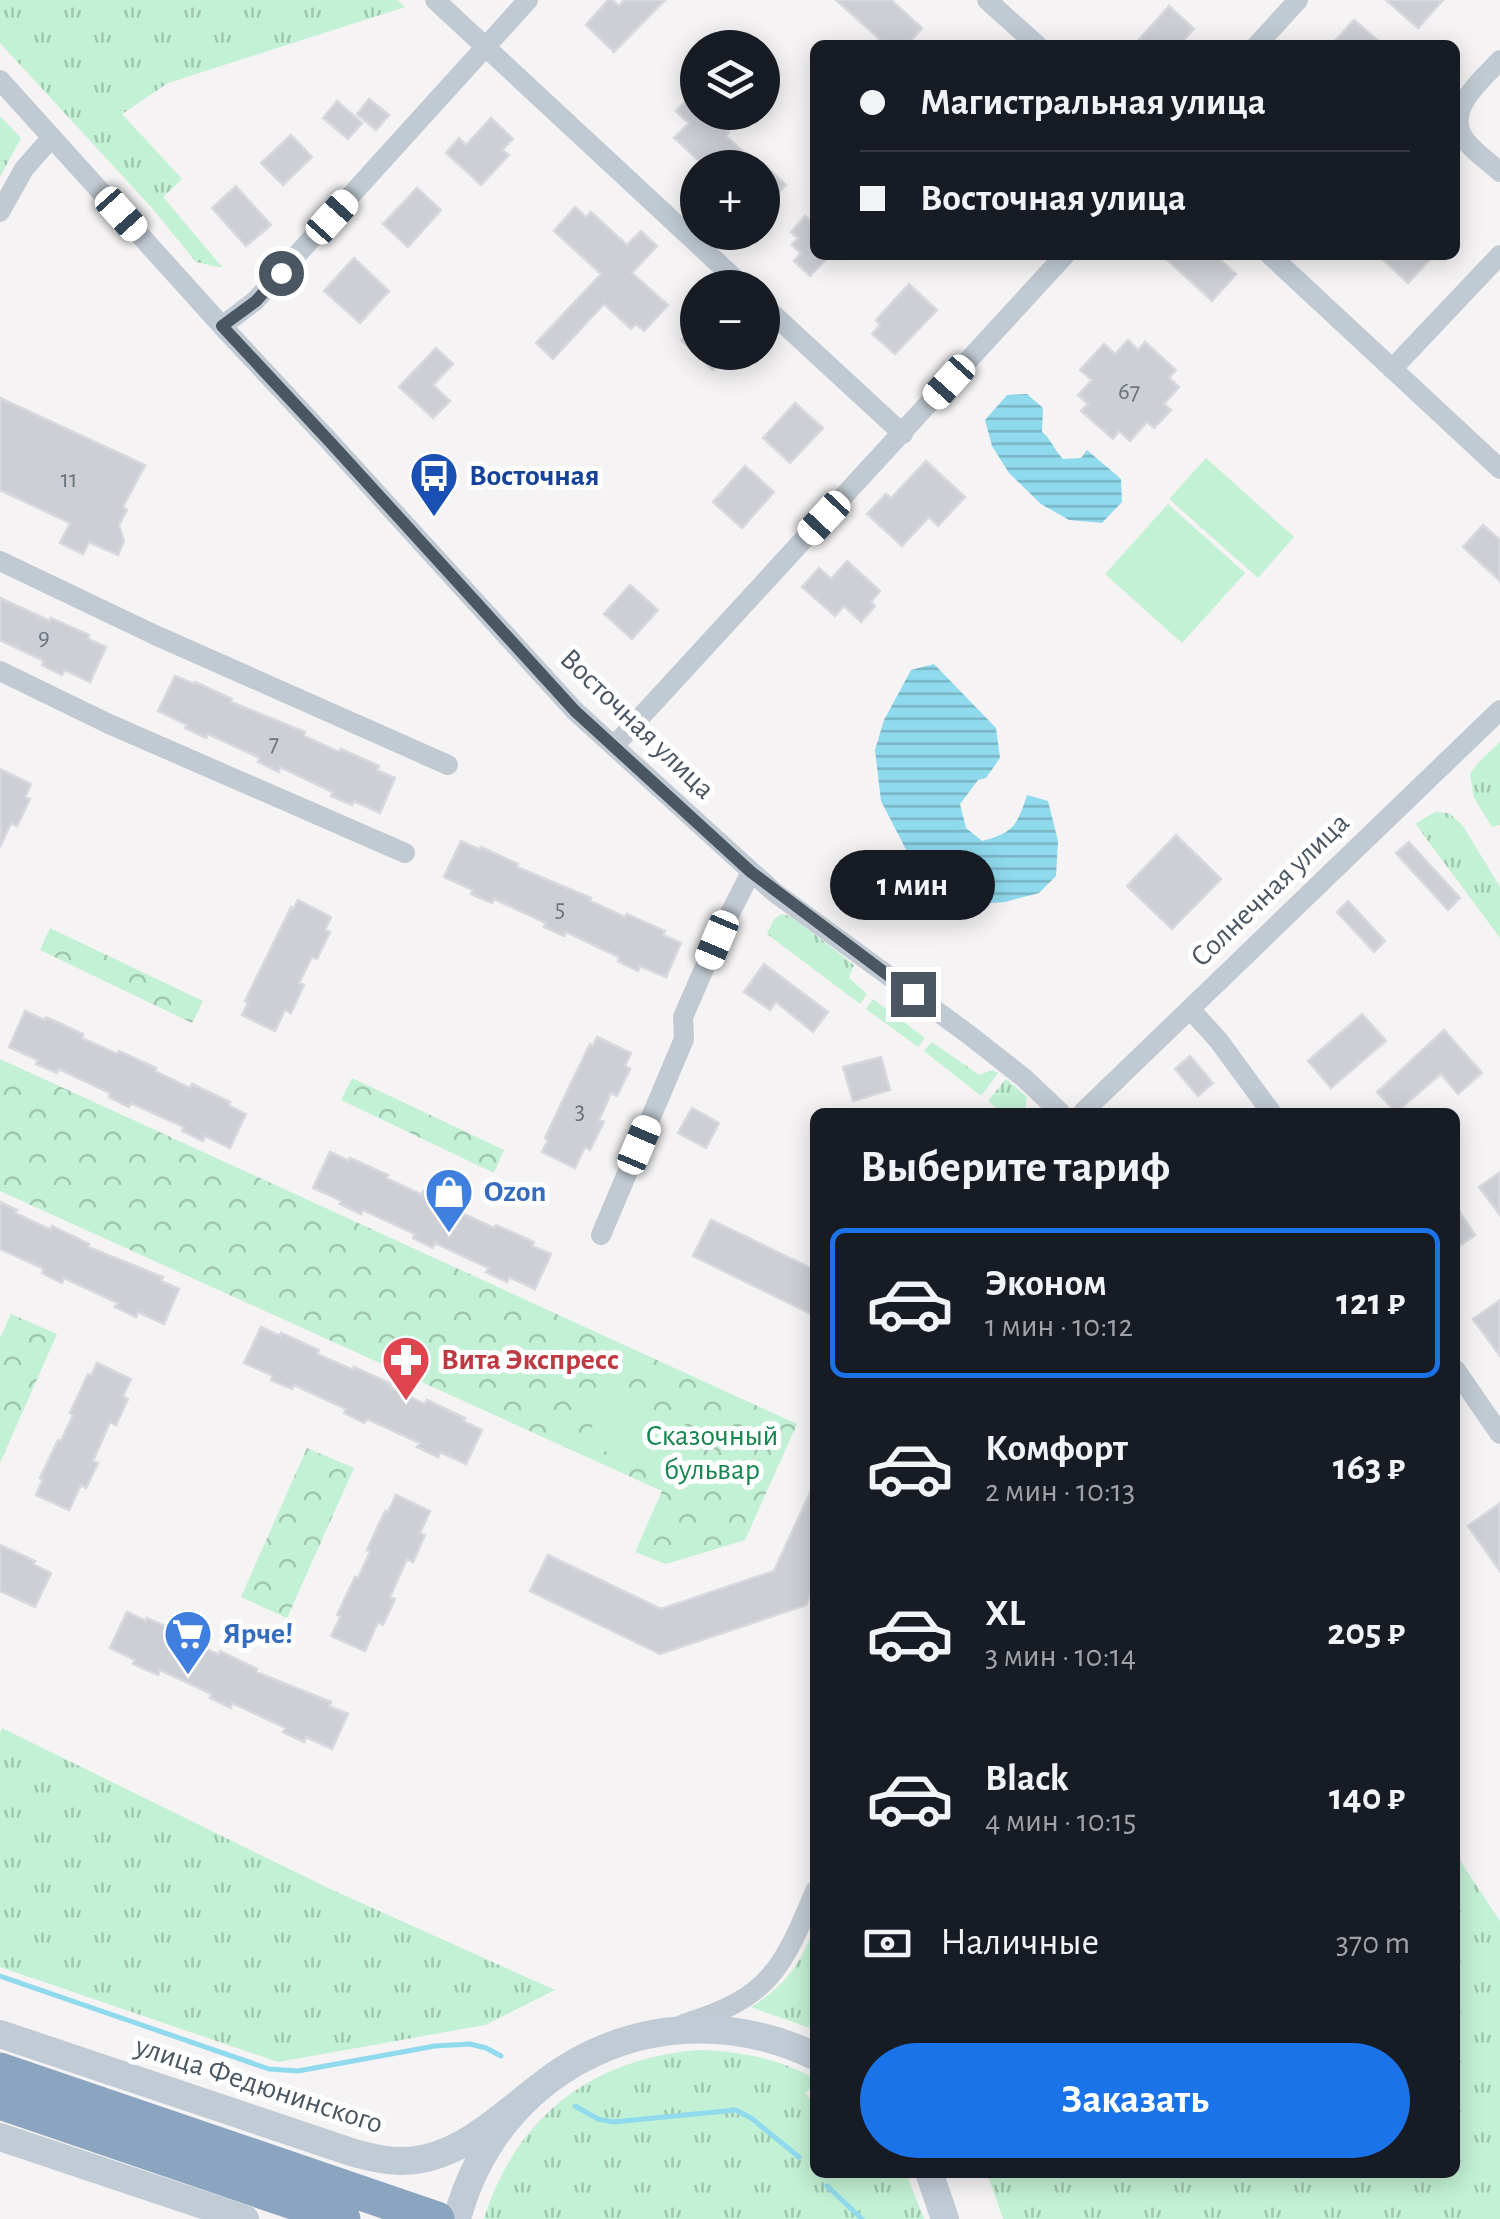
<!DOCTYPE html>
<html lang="ru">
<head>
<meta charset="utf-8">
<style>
	:root { --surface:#171b24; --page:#242831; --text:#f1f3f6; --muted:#9ea1a6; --line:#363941; --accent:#1a73e8 }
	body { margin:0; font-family:"Alegreya Sans",sans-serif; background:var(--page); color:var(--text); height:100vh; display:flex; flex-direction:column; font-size:38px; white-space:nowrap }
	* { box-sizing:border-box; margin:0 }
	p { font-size:32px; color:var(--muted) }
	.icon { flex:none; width:55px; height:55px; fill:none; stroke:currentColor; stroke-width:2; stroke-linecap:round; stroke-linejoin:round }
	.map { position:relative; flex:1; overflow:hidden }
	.sheet { position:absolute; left:810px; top:1108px; width:650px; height:1070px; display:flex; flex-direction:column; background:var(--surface); border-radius:15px; box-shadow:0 5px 25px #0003 }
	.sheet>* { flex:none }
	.hud { position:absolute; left:810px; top:40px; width:650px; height:220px; border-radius:15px; box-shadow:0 5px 25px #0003; display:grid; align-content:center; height:220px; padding:0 50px; background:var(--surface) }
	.tools { position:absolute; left:680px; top:30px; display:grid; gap:20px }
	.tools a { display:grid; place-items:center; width:100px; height:100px; border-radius:50%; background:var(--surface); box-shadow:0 5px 25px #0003; font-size:50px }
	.end { position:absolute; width:45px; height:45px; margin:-22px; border:12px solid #4a5661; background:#fff; box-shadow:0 0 0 5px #fff }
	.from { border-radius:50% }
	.bubble { position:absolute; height:70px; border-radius:35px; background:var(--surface); box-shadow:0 5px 25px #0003; font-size:32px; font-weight:700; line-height:70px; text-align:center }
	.car { position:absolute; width:30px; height:60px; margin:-30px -15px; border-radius:12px; box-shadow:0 0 8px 2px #0007; background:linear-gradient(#fff 24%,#345 0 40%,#fff 0 76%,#345 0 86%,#fff 0) }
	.hud b { display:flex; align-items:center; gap:35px; height:95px; font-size:38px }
	.hud b+b { border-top:2px solid var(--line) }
	.hud i { width:25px; height:25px; background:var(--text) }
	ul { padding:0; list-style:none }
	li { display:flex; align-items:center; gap:30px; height:150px; margin:0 20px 15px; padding:0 30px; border:5px solid transparent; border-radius:15px }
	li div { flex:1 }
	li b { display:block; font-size:38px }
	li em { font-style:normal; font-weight:700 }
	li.current { border-color:var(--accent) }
	li>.icon { width:90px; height:90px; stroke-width:1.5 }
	h2 { padding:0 50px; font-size:45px; line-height:120px }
	.pay { display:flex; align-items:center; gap:25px; height:110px; padding:0 50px; font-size:38px }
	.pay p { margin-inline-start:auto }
	.cta { display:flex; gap:20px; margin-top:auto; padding:20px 50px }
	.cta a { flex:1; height:115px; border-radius:60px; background:var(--accent); color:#fff; font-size:40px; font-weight:700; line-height:115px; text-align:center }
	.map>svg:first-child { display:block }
	.grass { fill:url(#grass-tufts) }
	.park { fill:url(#park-crowns) }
	.pitch { fill:#c3f1d5 }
	.water { fill:url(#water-rules) }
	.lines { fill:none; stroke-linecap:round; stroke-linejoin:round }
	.stream { stroke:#90daee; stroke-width:5 }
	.building { fill:#cdcfd5; stroke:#d7d9de; stroke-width:2.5 }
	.street { stroke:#c1cad2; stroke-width:20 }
	.secondary { stroke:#c1cbd6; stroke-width:28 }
	.highway { stroke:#8ba5c1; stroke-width:35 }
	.route { stroke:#4a5661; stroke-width:12 }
	.labels { text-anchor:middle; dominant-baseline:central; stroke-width:10; stroke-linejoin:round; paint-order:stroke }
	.number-label { font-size:25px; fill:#6b747e }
	.transit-label { font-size:30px; font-weight:bold; fill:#164399; stroke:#fff; text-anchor:start }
	.street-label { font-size:30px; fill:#4a5661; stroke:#fff }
	.shop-label { font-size:30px; font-weight:bold; fill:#366cbe; stroke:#fff; text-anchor:start }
	.health-label { font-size:30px; font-weight:bold; fill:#be3a42; stroke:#fff; text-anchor:start }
	.park-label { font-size:30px; fill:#17864f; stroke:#fff }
</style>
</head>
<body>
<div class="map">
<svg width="1500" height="2219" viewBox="0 0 1500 2219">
	<defs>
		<pattern id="grass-tufts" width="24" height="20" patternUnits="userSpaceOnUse" patternTransform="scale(2.5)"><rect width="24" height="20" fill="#c3f1d5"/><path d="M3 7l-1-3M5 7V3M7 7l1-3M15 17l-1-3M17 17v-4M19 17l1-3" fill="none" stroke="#a0c6b0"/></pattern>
		<pattern id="park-crowns" width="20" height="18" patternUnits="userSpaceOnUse" patternTransform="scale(2.5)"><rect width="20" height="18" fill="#c3f1d5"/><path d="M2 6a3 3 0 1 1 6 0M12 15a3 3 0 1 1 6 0" fill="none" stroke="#a0c6b0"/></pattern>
		<pattern id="water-rules" width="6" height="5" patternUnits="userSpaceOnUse" patternTransform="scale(2.5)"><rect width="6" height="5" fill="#90daee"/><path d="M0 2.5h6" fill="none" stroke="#78b4c4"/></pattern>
	</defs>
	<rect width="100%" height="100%" fill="#f5f3f3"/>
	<!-- grass -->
	<path class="grass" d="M0,0H397L405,7L168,83L122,114L182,179L163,197L223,268L196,262L152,208L0,43Z
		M0,116L21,138L0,177Z
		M1500,742V825L1492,827L1474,798L1470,774L1477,764Z
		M1435,812L1449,813L1463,826L1500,887V938L1417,826L1416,823Z
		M782,914L792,917L854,965L849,978L867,994L860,1004L767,934L774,919Z
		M873,999L925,1038L918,1047L866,1009Z
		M932,1042L979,1075L992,1070L998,1073L981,1096L924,1051Z
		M1006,1079L1027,1097L1025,1112H1001L988,1101Z
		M2,1728L328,1888L555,1990L485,2025L278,2062L0,1967V1733Z
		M1455,1853L1500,1921V2219H1003L987,2173L1455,2172Z
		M815,1925V2030L751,2007C785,1986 802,1962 815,1925Z
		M697,2050C739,2051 778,2058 815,2079V2084L805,2093L815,2104V2172L906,2173L924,2219H484C515,2118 591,2059 697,2050Z"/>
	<!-- park -->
	<path class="park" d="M50,928L203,1001L192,1023L40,950Z
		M0,1059L797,1424L745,1540L666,1564L635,1552L662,1491L0,1191Z
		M352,1078L504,1150L494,1173L341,1100Z
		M11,1314L57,1334L0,1463V1338Z
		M307,1448L354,1468L287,1618L241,1597Z"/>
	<!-- pitch -->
	<path class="pitch" d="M1206,458L1294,537L1258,578L1169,499Z
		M1168,504L1245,573L1182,643L1105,574Z
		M611,1393H618L704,1434L708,1444L690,1479L680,1485L592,1445L589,1434L606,1396Z"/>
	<!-- water -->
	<path class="water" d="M1027,394L1043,408L1042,432C1052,440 1054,450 1063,459L1081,458L1087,450L1121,479L1122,502L1102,523L1069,520L1041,504L1009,473L992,446L985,420L1007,395Z
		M934,664L996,728L1000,758L986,778L978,780L960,804L966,828L982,841C1013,833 1017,826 1027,795L1048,801L1058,841L1056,876L1039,893L1005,902L977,904L941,895L914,865L881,801L875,750L884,720L911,670Z"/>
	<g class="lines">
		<!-- stream -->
		<path class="stream" d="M0,1976L269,2069L298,2071L435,2046L470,2044L486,2048L501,2056
			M575,2106L598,2119L613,2122L736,2110L751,2118L799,2157
			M827,2186L862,2219"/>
	</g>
	<!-- building -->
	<path class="building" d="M608,0H612L619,6L624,0H665L614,52L586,25Z
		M836,0H891L922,28L907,45H886Z
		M1386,0H1443L1418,28Z
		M1169,6L1194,29L1179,45H1134Z
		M1354,20L1383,45H1331Z
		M690,97L698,103V112H707L729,132L726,136L761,168H707L674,138L689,123L676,111Z
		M369,99L389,115L376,130L357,114Z
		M337,101L362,123L348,139L323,118Z
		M491,118L513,139L502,150L509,155L481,185L446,153L459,138L466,145Z
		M291,135L312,157L283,185L261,163Z
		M762,163L786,185L762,210Z
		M236,186L271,225L246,246L212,208Z
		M417,188L441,210L408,247L383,224Z
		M575,207L586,217L591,212L627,245L641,231L657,246L632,273L668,305L644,331L636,324L631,329L604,304L553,359L536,343L601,274L554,231Z
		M805,216L813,223L815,221V255H830L810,276L794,261L801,253L792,245L798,238L791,232Z
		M1162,255H1215L1236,274L1212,301Z
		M1378,255H1434L1408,283Z
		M354,258L389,291L360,323L324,291Z
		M909,284L937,310L895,354L872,334L880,325L876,320Z
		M698,322V352H729L713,370L681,340Z
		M1128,340L1138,350L1145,342L1176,370L1169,378L1179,387L1164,404L1171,410L1154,428L1147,422L1130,441L1119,431L1113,439L1081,411L1088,404L1078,395L1092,380L1080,370L1104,344L1115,354Z
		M436,348L453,364L433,385L450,401L433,418L399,387Z
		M0,398L145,465L123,507L127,510L119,525L124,541L118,555L89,542L83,554L60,543L70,523L0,490Z
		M795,403L823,428L790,463L763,438Z
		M926,461L965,497L938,526L929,517L902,546L867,514L886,494L891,498Z
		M745,466L774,492L742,528L713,502Z
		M1483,525L1500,540V581L1463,547Z
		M847,561L880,591L871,602L875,606L861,622L844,606L835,616L802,587L819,568L831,579Z
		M630,585L658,610L632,639L604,614Z
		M0,598L50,621L51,618L89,635L88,639L106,647L90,682L65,670L62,675L42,665L44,661L0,640Z
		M175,676L194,684L195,682L232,699L231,702L305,732L304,736L339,752L341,749L379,766L377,770L395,778L380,813L354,801L352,805L331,796L333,792L280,767L279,772L258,762L260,758L208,734L206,738L185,728L187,725L158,711Z
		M0,769L31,784L25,797L30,799L17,826L11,823L0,847Z
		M1176,835L1221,879L1172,929L1127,886Z
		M461,841L480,850L481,847L518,864L517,867L591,898L590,901L625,917L627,914L665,931L663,935L681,943L666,977L640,966L638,971L618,961L619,957L566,932L564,936L544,927L546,923L494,899L492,903L471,894L473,890L444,877Z
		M1409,842L1460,898L1448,910L1396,853Z
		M298,900L331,917L325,930L330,932L317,959L312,957L299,983L304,985L291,1013L285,1010L275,1031L242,1015L248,1003L245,1001L272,946L291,907L293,909Z
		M1348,901L1385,941L1374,952L1337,912Z
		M764,964L828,1012L813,1032L776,1002L770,1010L744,992Z
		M25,1011L45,1020L46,1017L83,1034L82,1038L117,1054L119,1051L156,1068L155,1071L190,1088L192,1084L230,1102L228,1105L246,1114L230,1148L205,1136L203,1141L182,1131L184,1127L131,1103L129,1107L109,1097L110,1093L59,1069L57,1073L36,1064L38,1060L9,1047Z
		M1362,1014L1386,1041L1331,1088L1308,1061Z
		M1444,1030L1482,1073L1458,1094L1441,1074L1396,1112L1377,1092Z
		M597,1037L631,1053L625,1066L630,1069L617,1096L611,1093L599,1120L604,1122L590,1150L585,1147L575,1168L542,1152L548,1140L545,1138L571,1083L590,1044L593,1046Z
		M1190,1056L1213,1083L1198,1096L1175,1069Z
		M881,1057L890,1090L853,1101L843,1067Z
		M692,1108L719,1123L706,1148L678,1133Z
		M330,1152L349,1161L350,1158L388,1175L386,1178L422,1195L423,1191L460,1208L459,1212L494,1228L496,1225L534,1242L532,1246L551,1254L535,1289L509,1277L507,1282L486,1272L489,1268L435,1243L433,1248L413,1238L415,1234L363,1210L361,1214L340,1204L342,1201L313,1188Z
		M1500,1172V1215L1479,1187Z
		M0,1202L17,1210L15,1213L51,1230L52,1226L89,1244L88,1247L163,1277L161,1281L179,1289L164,1324L138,1312L136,1317L115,1307L118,1303L64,1278L62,1283L42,1273L44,1269L0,1249Z
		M1455,1205L1475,1235L1455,1249Z
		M711,1220L815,1270V1316L693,1256Z
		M1500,1300V1356L1473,1319Z
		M261,1327L280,1336L281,1333L319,1350L317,1354L353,1370L354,1367L391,1384L390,1387L425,1404L427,1400L465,1418L463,1421L482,1430L466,1464L440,1452L438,1457L417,1447L420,1443L367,1419L364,1423L344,1413L346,1409L294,1385L292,1389L271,1380L273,1376L244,1363Z
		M97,1363L131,1379L123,1396L128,1399L116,1425L110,1422L93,1461L98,1463L86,1488L81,1485L69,1510L36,1495L43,1479L40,1478L58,1440L61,1441L73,1415L70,1413L88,1374L91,1376Z
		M815,1482V1584L806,1605L660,1654L530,1591L548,1555L661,1609L774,1571Z
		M396,1495L430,1511L420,1533L425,1535L413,1562L407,1559L390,1597L395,1599L383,1625L378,1622L365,1651L331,1636L341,1616L337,1615L355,1577L358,1578L370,1552L367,1550L385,1511L388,1512Z
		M1500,1503V1571L1468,1526Z
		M0,1545L35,1561L33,1564L51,1573L35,1607L0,1591Z
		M127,1612L146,1621L147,1618L185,1635L183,1638L219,1655L220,1651L257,1669L256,1672L331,1702L329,1706L348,1714L332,1749L306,1737L304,1742L283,1732L286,1728L232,1703L231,1708L210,1698L212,1694L160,1670L158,1675L133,1664L135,1660L110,1648Z"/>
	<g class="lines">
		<!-- street -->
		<path class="street" d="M435,0L745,288
			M987,0L1037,45
			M1257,45L1298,0
			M1500,60C1482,80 1443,110 1465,140C1474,152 1489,162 1500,172
			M0,80L222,326L331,443L575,711L774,892L968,1034L1024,1078L1060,1112
			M0,212L24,169L52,137
			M1270,255L1500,469
			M762,304L903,434
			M222,326L255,301L528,0
			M1392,369L1500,255
			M0,561L155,635L448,765
			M0,671L109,724L405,853
			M614,746L1065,255
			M1190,1009L1219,1041L1271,1112
			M1083,1112L1500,710
			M601,1235L684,1039L683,1017L717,939L751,872
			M1455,1369L1500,1434
			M683,2024C769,1998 782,1970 815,1891"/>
		<!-- secondary -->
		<path class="secondary" d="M0,2034L354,2153C370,2157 385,2161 400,2161C456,2162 500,2117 542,2085
			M0,2137L245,2219
			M929,2172L945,2219
			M457,2219C499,2060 668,1986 815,2056"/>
		<!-- highway -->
		<path class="highway" d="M0,2070L437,2219
			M0,2102L343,2219"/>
	</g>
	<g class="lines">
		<!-- route -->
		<path class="route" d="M281,273L256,301L222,326L331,443L575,711L751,872L913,994"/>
	</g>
	<!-- icons -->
	<defs>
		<g id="bus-pin" transform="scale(2.5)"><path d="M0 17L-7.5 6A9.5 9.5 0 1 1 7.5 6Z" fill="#1a4fb4" stroke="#fff"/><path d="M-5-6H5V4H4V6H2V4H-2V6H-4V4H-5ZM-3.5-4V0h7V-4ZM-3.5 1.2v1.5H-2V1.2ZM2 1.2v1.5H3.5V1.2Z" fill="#fff"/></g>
		<g id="shop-pin" transform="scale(2.5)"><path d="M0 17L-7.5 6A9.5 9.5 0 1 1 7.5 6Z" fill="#3f7fe0" stroke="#fff"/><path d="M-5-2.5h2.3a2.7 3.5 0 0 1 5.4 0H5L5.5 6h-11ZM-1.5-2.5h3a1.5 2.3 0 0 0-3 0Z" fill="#fff"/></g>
		<g id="pharmacy-pin" transform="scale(2.5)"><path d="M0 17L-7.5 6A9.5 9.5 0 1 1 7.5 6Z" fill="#e0444e" stroke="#fff"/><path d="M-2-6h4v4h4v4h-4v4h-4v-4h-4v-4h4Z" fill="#fff"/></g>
		<g id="supermarket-pin" transform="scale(2.5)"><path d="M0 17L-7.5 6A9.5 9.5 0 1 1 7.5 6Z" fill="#3f7fe0" stroke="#fff"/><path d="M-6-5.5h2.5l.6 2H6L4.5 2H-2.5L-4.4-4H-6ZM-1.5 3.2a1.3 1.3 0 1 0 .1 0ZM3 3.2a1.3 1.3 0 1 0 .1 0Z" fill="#fff"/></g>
	</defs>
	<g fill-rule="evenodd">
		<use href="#bus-pin" x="434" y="476"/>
		<use href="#shop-pin" x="449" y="1192"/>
		<use href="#pharmacy-pin" x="406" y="1360"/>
		<use href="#supermarket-pin" x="188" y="1634"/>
	</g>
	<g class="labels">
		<!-- number labels -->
		<g class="number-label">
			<text x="1129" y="391">67</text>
			<text x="69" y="479">11</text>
			<text x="44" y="637">9</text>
			<text x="274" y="743">7</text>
			<text x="560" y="908">5</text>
			<text x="580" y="1111">3</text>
		</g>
		<!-- transit labels -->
		<g class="transit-label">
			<text x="469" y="476">Восточная</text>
		</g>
		<!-- street labels -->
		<g class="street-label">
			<text transform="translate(637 724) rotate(44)">Восточная улица</text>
			<text transform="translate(1270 890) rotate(-44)">Солнечная улица</text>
			<text transform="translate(259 2085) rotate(18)">улица Федюнинского</text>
		</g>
		<!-- shop labels -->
		<g class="shop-label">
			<text x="484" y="1192">Ozon</text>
			<text x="223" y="1634">Ярче!</text>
		</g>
		<!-- health labels -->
		<g class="health-label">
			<text x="441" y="1360">Вита Экспресс</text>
		</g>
		<!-- park labels -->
		<g class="park-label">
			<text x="712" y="1436">Сказочный<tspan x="712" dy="34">бульвар</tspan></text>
		</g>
	</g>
</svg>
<div class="tools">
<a><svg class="icon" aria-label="layers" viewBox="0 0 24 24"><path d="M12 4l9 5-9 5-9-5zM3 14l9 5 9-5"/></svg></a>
<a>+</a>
<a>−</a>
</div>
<i class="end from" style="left:281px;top:273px"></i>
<i class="end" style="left:913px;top:994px"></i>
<div class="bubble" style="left:830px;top:850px;width:165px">1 мин</div>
<i class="car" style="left:121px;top:214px;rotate:138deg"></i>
<i class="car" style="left:332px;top:217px;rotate:42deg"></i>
<i class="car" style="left:949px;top:382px;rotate:222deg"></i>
<i class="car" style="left:824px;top:518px;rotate:223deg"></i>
<i class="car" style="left:717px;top:940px;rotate:203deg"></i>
<i class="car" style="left:639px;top:1145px;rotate:23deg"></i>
<div class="hud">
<b><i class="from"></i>Магистральная улица</b>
<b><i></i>Восточная улица</b>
</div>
<section class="sheet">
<h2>Выберите тариф</h2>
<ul>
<li class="current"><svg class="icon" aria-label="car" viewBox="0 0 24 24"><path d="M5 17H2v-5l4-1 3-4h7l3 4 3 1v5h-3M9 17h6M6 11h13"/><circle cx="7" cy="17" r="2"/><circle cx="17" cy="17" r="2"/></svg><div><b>Эконом</b><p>1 мин · 10:12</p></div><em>121 ₽</em></li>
<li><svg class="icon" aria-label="car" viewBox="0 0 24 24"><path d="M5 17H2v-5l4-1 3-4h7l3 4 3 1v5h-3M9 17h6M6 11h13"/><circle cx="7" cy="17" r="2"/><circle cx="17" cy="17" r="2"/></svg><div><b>Комфорт</b><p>2 мин · 10:13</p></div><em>163 ₽</em></li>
<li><svg class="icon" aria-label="car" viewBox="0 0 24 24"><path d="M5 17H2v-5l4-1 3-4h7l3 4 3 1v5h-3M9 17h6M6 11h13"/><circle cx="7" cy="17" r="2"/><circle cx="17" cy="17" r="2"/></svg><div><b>XL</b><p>3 мин · 10:14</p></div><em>205 ₽</em></li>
<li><svg class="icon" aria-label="car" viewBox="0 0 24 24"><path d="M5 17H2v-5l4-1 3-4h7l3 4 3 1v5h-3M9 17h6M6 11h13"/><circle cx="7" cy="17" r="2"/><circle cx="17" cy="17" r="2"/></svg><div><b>Black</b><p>4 мин · 10:15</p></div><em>140 ₽</em></li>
</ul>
<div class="pay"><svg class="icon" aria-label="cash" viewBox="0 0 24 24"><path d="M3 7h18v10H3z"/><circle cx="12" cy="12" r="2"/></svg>Наличные<p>370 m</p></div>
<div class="cta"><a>Заказать</a></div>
</section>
</div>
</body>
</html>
